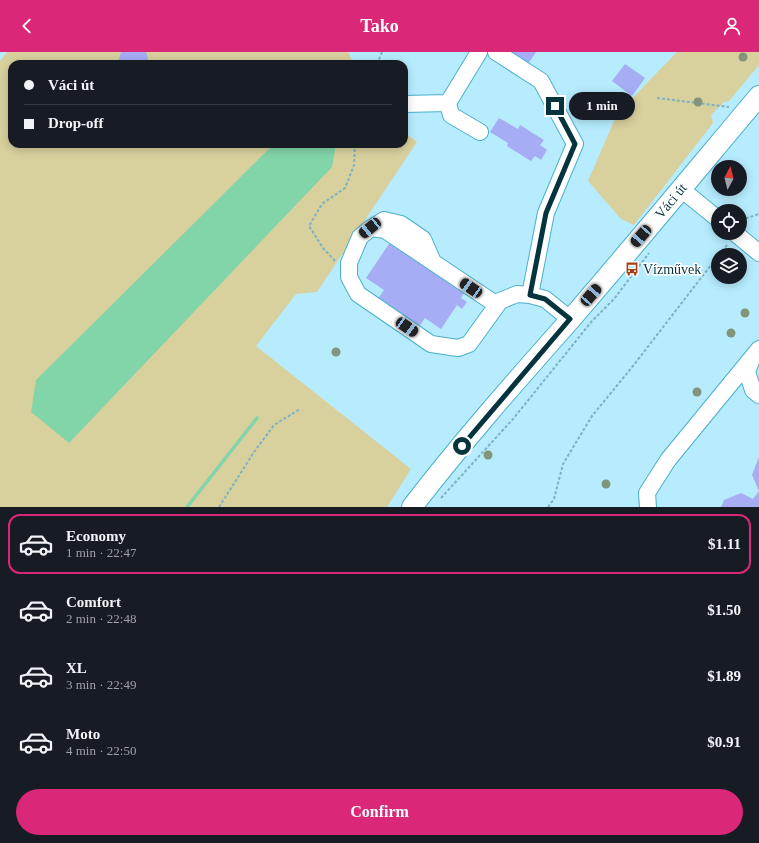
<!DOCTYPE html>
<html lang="en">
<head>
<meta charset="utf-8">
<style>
	:root { --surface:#171b24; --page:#242831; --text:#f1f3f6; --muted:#9ea1a6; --line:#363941; --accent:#db2777 }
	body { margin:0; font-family:"Times New Roman",serif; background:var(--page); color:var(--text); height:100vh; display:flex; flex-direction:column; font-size:15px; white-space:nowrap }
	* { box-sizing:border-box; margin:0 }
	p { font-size:13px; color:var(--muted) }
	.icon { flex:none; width:22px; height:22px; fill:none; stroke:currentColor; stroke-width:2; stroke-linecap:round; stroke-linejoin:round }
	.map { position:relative; height:455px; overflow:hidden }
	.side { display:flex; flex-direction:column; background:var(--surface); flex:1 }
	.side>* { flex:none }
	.top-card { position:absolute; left:8px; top:8px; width:400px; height:88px; border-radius:12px; box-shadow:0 2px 10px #0003; display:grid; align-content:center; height:88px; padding:0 16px; background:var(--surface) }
	.needle { width:26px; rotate:7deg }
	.tools { position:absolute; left:711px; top:108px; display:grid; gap:8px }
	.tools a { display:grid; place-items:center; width:36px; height:36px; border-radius:50%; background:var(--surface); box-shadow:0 2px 10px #0003; font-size:20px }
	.end { position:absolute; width:18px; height:18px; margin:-9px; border:5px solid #05333e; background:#fff; box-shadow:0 0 0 2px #fff }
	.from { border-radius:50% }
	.bubble { position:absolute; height:28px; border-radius:14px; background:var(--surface); box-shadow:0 2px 10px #0003; font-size:13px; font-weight:700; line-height:28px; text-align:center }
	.car { position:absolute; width:12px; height:24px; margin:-12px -6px; border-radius:5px; box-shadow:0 0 3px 1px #0007; background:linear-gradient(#222 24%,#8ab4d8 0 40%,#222 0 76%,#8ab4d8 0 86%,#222 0) }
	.top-card b { display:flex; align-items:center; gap:14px; height:38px; font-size:15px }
	.top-card b+b { border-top:1px solid var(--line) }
	.top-card i { width:10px; height:10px; background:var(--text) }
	ul { padding:7px 0 0; list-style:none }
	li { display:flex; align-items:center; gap:12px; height:60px; margin:0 8px 6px; padding:0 8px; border:2px solid transparent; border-radius:12px }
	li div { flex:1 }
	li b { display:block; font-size:15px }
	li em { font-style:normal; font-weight:700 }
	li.active { border-color:var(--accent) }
	li>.icon { width:36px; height:36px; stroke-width:1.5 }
	.button { display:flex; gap:8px; margin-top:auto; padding:8px 16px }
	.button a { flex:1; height:46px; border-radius:24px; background:var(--accent); color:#fff; font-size:16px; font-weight:700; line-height:46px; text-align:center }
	header { display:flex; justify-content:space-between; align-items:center; height:52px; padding:0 16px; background:var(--accent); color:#fff; font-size:18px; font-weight:700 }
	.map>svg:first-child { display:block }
	.green { fill:#d8d09d }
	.water { fill:#82d4a9 }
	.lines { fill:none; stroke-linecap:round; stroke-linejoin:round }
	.stream { stroke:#82d4a9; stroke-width:3.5 }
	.building { fill:#a7adf5 }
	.minor-casing { stroke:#4bafcc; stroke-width:18 }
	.major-casing { stroke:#4bafcc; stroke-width:22 }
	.path { stroke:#7eb2c2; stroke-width:2; stroke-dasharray:3 2; stroke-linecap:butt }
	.minor { stroke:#fff; stroke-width:16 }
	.major { stroke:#fff; stroke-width:20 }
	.tree { fill:#82957a }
	.route { stroke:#05333e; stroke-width:5 }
	.labels { text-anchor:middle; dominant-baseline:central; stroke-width:3; stroke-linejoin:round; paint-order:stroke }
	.street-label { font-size:14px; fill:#05333e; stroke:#fff }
	.poi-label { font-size:14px; fill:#05333e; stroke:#fff; text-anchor:start }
</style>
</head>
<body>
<header><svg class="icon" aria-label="back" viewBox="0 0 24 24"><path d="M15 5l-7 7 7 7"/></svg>Tako<svg class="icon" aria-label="person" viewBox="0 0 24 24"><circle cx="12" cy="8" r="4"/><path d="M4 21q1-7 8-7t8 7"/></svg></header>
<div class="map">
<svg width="759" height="455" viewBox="0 0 759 455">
	<rect width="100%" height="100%" fill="#b6ecfe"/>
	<!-- green -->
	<path class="green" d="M7,0H348L354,12H12V92H404V80L417,90L317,240L296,242L256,294L411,417L387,455H0V9Z
		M677,0H759V13L729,49L724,50L711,63L713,71L634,173L621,167L588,129L617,62Z"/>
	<!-- water -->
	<path class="water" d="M274,92H336L332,115L69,391L31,360L36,328Z"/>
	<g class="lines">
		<!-- stream -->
		<path class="stream" d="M187,455L257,366"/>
	</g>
	<!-- building -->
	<path class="building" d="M121,0H146L148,6V12H119V7Z
		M505,0H536L526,15Z
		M625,12L645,26L632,44L612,29Z
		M499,66L518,77L520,73L544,88L540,93L547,98L541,108L535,104L531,109L507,94L508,91L490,80Z
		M391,189L466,238L461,246L467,250L462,257L457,253L441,277L425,266L418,276L377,248L384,238L366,226Z
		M759,405V439L752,423Z
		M759,439V455H721L724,448L741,441L753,447Z"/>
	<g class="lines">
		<!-- minor casing -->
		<g class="minor-casing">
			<path id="minor" d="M496,0L541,29L575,92L546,161L530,243
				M448,51L451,63L480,80
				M404,52L448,51L479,0
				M681,137L718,167
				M373,175L384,168L401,172L423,187L433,210
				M735,181L759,201
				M497,253L385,178L371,176L360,185L349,211V225L358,242L431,292L458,296L469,292L500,249L517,242L530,243L545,247L570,267
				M752,307L747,320L753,338L759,343
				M648,455L647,441L668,408L759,297"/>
		</g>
		<!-- major casing -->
		<g class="major-casing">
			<path id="major" d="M412,455C462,390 516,329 570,268C634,194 696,119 759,44"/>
		</g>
		<!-- path -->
		<path class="path" d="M377,12L382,0
			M657,46L729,55
			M741,168L759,162
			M719,203L727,193
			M335,209L323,196L309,174L322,152L345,136L354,113L355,92
			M441,446L513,367L592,269L614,247L649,201
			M219,455L254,400L274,373L300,357
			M548,455L554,447L563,412L592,364L633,314L718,204"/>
		<!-- minor -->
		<use href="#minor" class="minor"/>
		<!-- major -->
		<use href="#major" class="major"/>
	</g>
	<!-- trees -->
	<g class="tree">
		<circle cx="743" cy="5" r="4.5"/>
		<circle cx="698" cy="50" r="4.5"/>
		<circle cx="745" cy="261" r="4.5"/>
		<circle cx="731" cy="281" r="4.5"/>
		<circle cx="336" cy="300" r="4.5"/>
		<circle cx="697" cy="340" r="4.5"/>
		<circle cx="488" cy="403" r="4.5"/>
		<circle cx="606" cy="432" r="4.5"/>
	</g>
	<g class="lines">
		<!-- route -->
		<path class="route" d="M462,394L570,267L545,247L530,243L546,161L575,92L555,54"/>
	</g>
	<!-- icons -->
	<defs>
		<g id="bus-bare" transform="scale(1.08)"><path d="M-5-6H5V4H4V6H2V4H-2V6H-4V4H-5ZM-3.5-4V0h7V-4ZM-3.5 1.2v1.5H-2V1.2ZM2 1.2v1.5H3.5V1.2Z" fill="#a43f15" stroke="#fff" stroke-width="2.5" paint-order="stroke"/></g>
	</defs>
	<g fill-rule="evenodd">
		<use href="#bus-bare" x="632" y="217"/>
	</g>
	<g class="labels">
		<!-- street labels -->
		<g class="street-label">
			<text transform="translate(671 149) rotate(-50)">Váci út</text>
		</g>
		<!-- poi labels -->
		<g class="poi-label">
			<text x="643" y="217">Vízművek</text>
		</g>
	</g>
</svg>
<div class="tools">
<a><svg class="needle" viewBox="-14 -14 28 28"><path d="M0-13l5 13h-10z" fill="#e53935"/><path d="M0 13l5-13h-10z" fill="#9ea1a6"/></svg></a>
<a><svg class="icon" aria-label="locate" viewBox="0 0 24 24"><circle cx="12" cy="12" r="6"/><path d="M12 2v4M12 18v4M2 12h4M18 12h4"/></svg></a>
<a><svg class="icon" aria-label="layers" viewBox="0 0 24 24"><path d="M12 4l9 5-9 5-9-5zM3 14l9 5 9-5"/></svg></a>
</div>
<i class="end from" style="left:462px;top:394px"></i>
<i class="end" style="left:555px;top:54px"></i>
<div class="bubble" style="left:569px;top:40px;width:66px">1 min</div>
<i class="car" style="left:370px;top:176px;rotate:231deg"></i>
<i class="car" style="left:641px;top:184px;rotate:221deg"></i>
<i class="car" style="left:471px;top:236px;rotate:304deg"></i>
<i class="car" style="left:591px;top:243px;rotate:41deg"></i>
<i class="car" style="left:407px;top:275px;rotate:125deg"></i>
<div class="top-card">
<b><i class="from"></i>Váci út</b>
<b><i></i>Drop-off</b>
</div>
</div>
<section class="side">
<ul>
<li class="active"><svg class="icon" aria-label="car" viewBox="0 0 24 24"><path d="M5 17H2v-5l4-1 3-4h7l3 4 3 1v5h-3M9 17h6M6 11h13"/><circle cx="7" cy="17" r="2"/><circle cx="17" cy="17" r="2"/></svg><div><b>Economy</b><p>1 min · 22:47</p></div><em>$1.11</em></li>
<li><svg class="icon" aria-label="car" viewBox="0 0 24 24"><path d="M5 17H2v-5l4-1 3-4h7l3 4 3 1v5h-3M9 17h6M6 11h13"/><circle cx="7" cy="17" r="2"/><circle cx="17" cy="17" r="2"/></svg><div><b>Comfort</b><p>2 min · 22:48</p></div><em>$1.50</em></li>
<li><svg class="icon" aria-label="car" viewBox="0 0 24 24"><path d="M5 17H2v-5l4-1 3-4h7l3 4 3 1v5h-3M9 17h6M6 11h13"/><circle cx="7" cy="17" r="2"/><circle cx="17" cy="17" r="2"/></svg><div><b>XL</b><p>3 min · 22:49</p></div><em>$1.89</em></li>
<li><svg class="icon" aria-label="car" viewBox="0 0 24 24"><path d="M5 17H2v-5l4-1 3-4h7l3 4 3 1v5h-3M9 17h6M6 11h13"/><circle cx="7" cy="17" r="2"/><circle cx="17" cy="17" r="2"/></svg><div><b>Moto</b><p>4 min · 22:50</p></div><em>$0.91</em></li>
</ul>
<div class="button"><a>Confirm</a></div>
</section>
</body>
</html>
